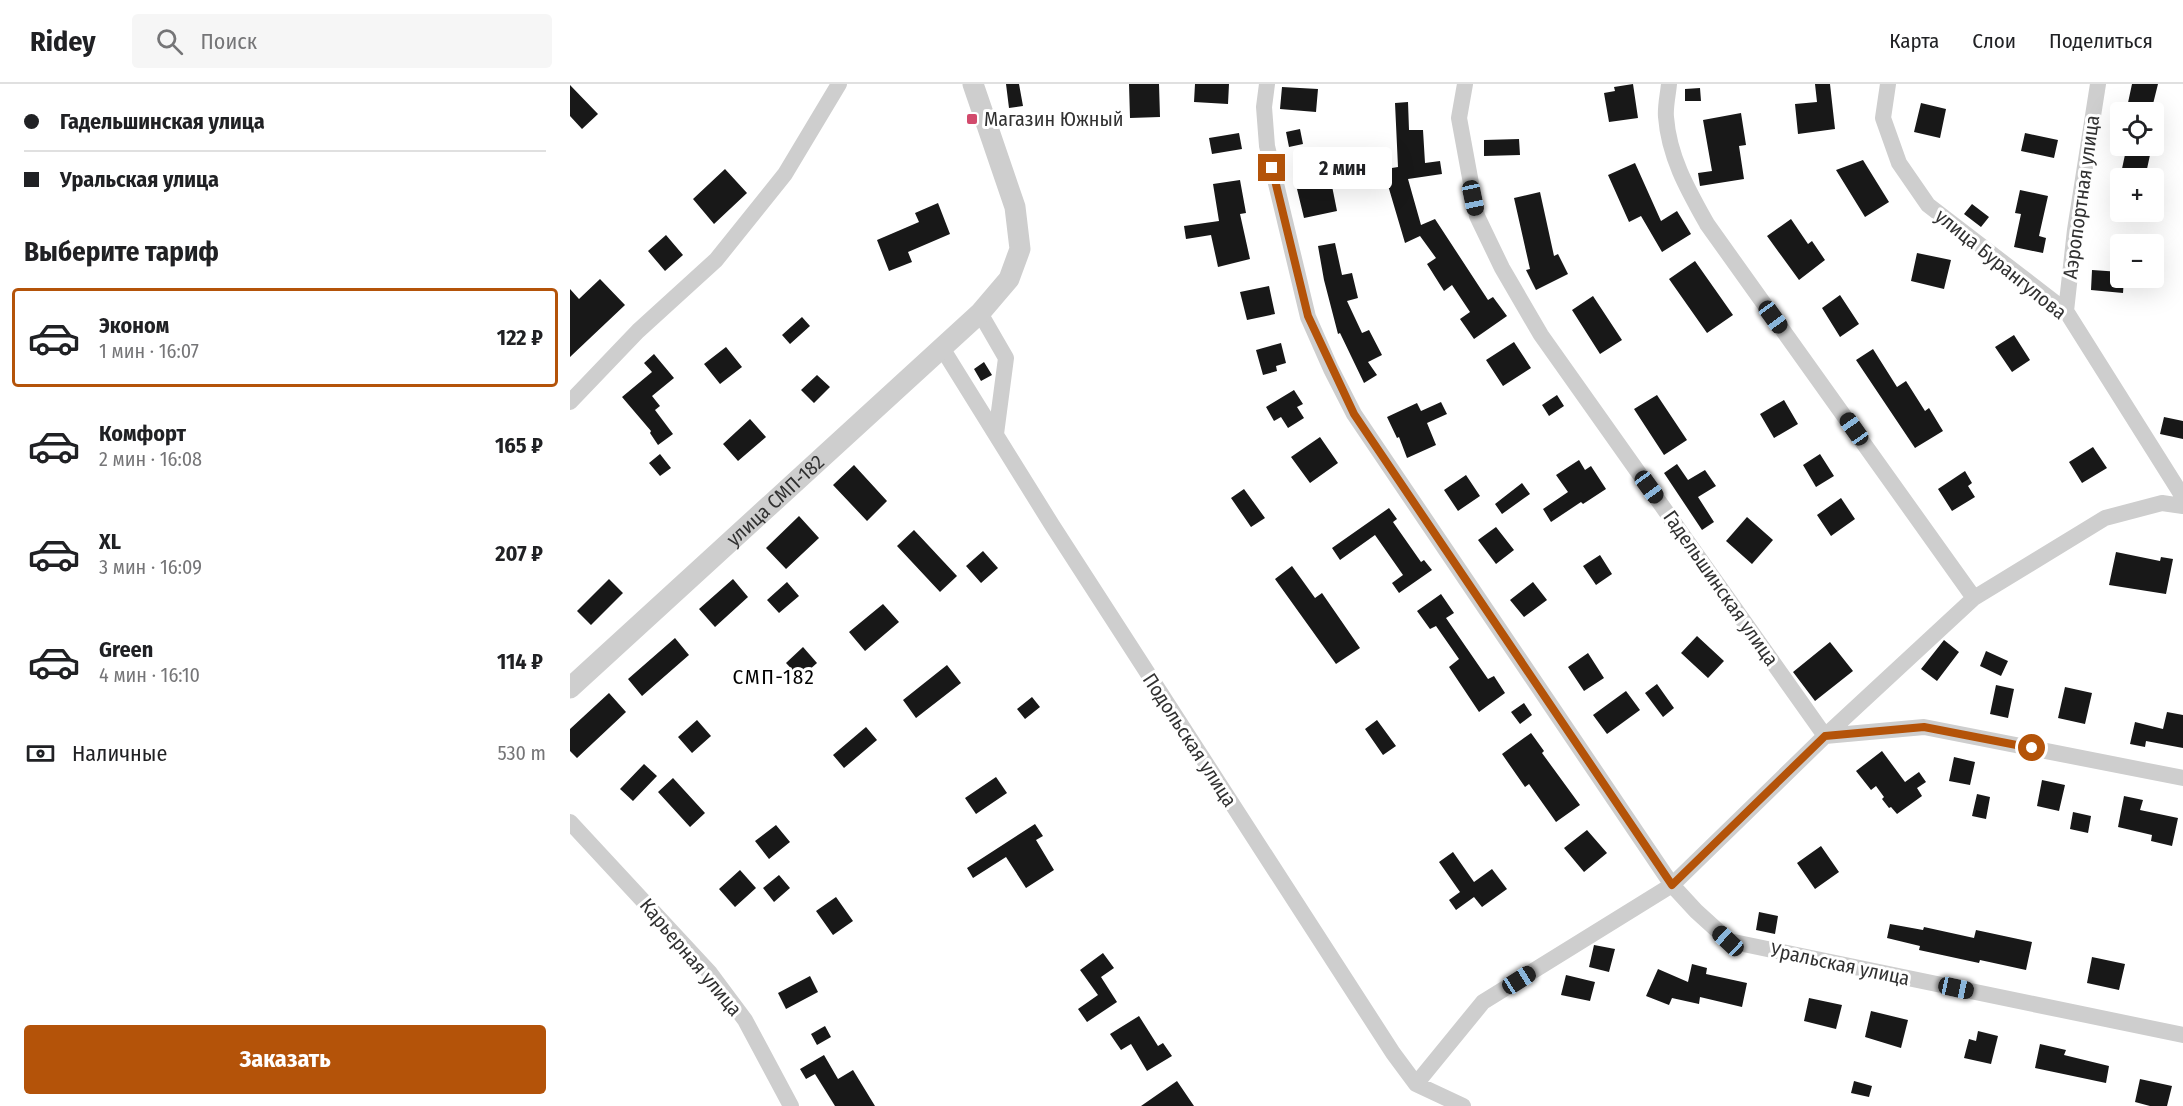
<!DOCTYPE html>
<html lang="ru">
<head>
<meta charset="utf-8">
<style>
	:root { --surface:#fff; --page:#f6f6f6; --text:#202124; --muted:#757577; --line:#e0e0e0; --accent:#b45309 }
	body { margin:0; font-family:"Fira Sans Condensed",sans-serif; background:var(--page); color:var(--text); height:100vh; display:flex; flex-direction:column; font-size:22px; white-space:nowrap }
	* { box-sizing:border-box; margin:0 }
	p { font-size:20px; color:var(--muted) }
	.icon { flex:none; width:33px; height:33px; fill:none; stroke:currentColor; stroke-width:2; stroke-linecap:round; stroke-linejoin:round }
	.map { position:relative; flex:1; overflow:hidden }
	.side { display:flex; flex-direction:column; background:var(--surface); width:570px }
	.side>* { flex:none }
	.guide { display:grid; align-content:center; height:132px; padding:0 24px; background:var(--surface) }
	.controls { position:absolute; left:1540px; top:18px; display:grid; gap:12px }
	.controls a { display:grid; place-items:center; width:54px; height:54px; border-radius:6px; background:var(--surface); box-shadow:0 6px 24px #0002; font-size:30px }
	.end { position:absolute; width:27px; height:27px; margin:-14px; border:8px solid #b45309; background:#fff; box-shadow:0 0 0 3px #fff }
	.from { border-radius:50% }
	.bubble { position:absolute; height:42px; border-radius:6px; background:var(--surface); box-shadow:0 6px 24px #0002; font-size:20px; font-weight:700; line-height:42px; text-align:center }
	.car { position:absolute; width:18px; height:36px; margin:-18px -9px; border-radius:8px; box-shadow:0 0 4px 2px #0007; background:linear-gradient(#222 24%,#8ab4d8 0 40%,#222 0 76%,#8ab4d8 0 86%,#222 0) }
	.guide b { display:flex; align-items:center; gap:21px; height:57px; font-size:22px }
	.guide b+b { border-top:2px solid var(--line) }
	.guide i { width:15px; height:15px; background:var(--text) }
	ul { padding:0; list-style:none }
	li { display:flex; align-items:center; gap:18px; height:99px; margin:0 12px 9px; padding:0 12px; border:3px solid transparent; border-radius:6px }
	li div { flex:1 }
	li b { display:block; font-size:22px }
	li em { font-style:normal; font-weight:700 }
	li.on { border-color:var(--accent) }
	li>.icon { width:54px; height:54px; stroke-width:1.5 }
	h2 { padding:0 24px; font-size:27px; line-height:72px }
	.pay { display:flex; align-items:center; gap:15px; height:66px; padding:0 24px; font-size:22px }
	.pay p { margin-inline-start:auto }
	.button { display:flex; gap:12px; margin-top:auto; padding:12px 24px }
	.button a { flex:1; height:69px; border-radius:6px; background:var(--accent); color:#fff; font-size:24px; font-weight:700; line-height:69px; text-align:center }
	header { display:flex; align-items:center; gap:36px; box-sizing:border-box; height:84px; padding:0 30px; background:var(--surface); border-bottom:2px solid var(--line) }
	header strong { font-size:28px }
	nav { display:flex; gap:33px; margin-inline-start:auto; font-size:21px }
	.search { width:420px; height:54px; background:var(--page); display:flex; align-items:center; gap:15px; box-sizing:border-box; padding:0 21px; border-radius:6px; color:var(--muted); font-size:22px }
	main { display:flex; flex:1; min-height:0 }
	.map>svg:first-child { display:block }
	.building { fill:#181818 }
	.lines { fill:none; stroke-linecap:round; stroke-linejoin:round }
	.minor { stroke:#cecece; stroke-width:16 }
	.tertiary { stroke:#cecece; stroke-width:21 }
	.route { stroke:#b45309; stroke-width:8 }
	.poi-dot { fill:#d24a6c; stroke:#fff; stroke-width:2 }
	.labels { text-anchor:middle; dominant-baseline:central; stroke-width:6; stroke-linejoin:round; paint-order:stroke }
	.poi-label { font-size:20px; fill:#313131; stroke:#fff; text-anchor:start }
	.street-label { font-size:20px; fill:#313131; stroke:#fff }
	.neighbourhood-label { font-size:21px; letter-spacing:1.5px; fill:#000; stroke:#fff }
</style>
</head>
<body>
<header>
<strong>Ridey</strong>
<div class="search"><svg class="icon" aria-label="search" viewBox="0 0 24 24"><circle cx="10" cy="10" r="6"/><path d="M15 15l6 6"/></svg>Поиск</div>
<nav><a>Карта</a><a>Слои</a><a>Поделиться</a></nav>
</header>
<main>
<section class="side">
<div class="guide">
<b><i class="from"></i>Гадельшинская улица</b>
<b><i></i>Уральская улица</b>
</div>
<h2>Выберите тариф</h2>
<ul>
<li class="on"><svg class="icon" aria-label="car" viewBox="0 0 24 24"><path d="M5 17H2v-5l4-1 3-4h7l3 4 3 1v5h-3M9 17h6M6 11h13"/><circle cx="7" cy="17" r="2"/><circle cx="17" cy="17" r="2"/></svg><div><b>Эконом</b><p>1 мин · 16:07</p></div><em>122 ₽</em></li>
<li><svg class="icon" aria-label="car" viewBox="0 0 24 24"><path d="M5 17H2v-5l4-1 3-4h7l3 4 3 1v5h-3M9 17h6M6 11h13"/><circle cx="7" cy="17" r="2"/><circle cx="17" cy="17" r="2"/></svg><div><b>Комфорт</b><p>2 мин · 16:08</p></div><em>165 ₽</em></li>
<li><svg class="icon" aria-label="car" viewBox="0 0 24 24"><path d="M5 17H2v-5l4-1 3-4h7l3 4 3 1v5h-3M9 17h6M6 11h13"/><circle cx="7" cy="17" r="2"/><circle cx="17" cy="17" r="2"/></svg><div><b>XL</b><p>3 мин · 16:09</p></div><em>207 ₽</em></li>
<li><svg class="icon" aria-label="car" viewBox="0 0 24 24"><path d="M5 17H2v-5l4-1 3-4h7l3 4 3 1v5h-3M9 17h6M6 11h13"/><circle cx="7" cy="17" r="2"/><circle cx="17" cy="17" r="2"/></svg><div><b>Green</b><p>4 мин · 16:10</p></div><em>114 ₽</em></li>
</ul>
<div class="pay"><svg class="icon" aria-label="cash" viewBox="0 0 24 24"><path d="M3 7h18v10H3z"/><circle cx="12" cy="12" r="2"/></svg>Наличные<p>530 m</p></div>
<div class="button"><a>Заказать</a></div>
</section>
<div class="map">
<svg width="1613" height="1022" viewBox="0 0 1613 1022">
	<rect width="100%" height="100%" fill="#fff"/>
	<!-- building -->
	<path class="building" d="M436,0H449L453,22L439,24Z
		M559,0H589L590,33L560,34Z
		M625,0H659L658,20L624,18Z
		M1063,0L1068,34L1039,38L1034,9L1045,7L1044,3Z
		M1245,0H1260L1265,45L1228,50L1225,20L1247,18Z
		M1562,0H1588L1581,28H1556Z
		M0,1L28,30L12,45L0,32Z
		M712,3L748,5L746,28L710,25Z
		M1130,4L1131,17H1115V5Z
		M838,18L839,46H853L855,79L870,77L872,90L838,95L851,141L865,135L918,216L923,213L937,232L904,255L890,235L900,228L882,201L874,207L857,180L866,174L850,152L835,159L817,98L799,101L797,88L828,83L825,19Z
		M1351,19L1376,25L1370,54L1344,48Z
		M1171,29L1176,61L1169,62L1174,95L1130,102L1128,89L1142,87L1133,36Z
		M730,45L733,60L719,63L716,48Z
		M669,49L672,65L642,70L639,54Z
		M1455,49L1488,56L1484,74L1451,67Z
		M949,55L950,71L914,72V56Z
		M1556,66L1580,71L1575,94H1550Z
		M1293,76L1319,118L1295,133L1266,86Z
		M1065,79L1091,137L1107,127L1121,150L1092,168L1071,132L1059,138L1038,91Z
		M155,85L177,109L144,140L123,115Z
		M670,96L676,129L670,130L680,175L648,183L641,151L616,155L614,142L649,137L643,100Z
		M761,97L767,127L734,134L727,105Z
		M1450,106L1478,112L1469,152L1476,154L1473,169L1444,163L1451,130L1445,129Z
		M970,108L984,172L988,170L998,190L966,206L956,186L960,185L944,114Z
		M368,119L380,150L338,168L342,178L319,187L307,156L349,138L345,129Z
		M1402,120L1419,133L1411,143L1394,130Z
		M1221,135L1238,160L1242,157L1255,176L1229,196L1197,152Z
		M96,151L113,171L95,187L78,167Z
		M765,159L772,191L782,189L788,214L777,217L792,249L799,246L812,271L798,278L807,291L794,299L770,249L768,250L754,196L748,162Z
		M1347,169L1381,176L1374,205L1341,197Z
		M1125,177L1163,231L1137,249L1099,195Z
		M1522,186L1551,188V194H1554L1553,209L1521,206Z
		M30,195L55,221L0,273V205L9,215Z
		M699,202L705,230L677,236L670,208Z
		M1270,211L1289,240L1270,253L1252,224Z
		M1023,212L1052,256L1030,270L1002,226Z
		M232,233L240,242L220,260L212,251Z
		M1444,251L1460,276L1442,288L1425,263Z
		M944,258L961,284L933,302L916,276Z
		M711,259L716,279L706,282L707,287L693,291L686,266Z
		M156,263L172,283L150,300L134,280Z
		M1303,265L1327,303L1336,297L1355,327L1359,324L1373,347L1345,364L1286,276Z
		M84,270L104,294L82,312L90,322L85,326L103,350L88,361L80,349L81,347L52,313L82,288L74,279Z
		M414,278L422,291L411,297L404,285Z
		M247,291L260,303L244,319L231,306Z
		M724,306L733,320L727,323L734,334L718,344L711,333L704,337L696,323Z
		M987,311L994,322L979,332L972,321Z
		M1087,311L1117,356L1094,371L1064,325Z
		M1214,316L1228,340L1204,354L1190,330Z
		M871,318L877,330L857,339L866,361L837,374L829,353L827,354L817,333L847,319L851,327Z
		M1594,333L1613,337V355L1590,350Z
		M180,335L196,353L168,377L153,360Z
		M750,353L768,379L740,399L721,373Z
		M1523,363L1537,384L1512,399L1499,378Z
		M90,370L101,384L90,392L79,379Z
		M1250,370L1264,392L1246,403L1233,381Z
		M1009,376L1015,386L1021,382L1036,405L1013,420L1011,418L981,438L973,425L998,408L986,391Z
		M1107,380L1118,396L1135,386L1146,402L1128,413L1144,438L1132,446L1094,389Z
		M284,381L317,417L297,437L263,401Z
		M1395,387L1402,399L1398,402L1405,413L1382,427L1368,405Z
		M896,391L910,412L888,427L874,406Z
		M952,399L960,410L932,430L925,420Z
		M674,405L695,434L681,443L661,414Z
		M1271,414L1285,435L1261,452L1247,431Z
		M819,424L827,435L823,438L851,478L854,476L862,486L829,509L822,499L833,491L805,451L770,476L762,464Z
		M229,432L249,454L216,485L196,464Z
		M1177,433L1203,456L1182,480L1156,457Z
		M926,443L944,466L926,480L908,456Z
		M344,446L387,492L370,508L327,462Z
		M413,467L428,484L411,499L396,482Z
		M1546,468L1590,477L1591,473L1603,475L1596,510L1539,501Z
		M1030,471L1042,490L1026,501L1013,482Z
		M722,482L745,514L752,509L790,564L766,580L705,495Z
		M39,495L53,509L21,541L7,527Z
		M163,495L178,513L145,543L129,525Z
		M217,498L229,512L209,529L197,516Z
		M963,498L977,516L954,533L940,516Z
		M871,510L884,529L876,534L918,595L924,592L935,609L909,628L879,583L889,575L866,542L860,545L847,527Z
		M313,520L329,538L295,567L279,548Z
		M1127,552L1154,577L1138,594L1111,569Z
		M105,554L119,571L72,612L58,595Z
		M1374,556L1389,568L1367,597L1351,585Z
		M1260,558L1283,587L1245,617L1223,588Z
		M233,563L247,579L230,594L216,579Z
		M1416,567L1438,577L1431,592L1410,582Z
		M1018,569L1034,594L1014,607L998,583Z
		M377,581L391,599L346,634L333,616Z
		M1087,600L1104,624L1093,633L1075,609Z
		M1426,601L1444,605L1438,634L1420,630Z
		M1495,603L1522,609L1515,640L1488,634Z
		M1056,607L1070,626L1037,650L1023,631Z
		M39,609L56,628L7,674L0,667V645Z
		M462,613L470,623L455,635L447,625Z
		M954,619L962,631L950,640L941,628Z
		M1597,628L1613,631V664L1576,657L1575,663L1560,660L1565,638L1593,645Z
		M127,636L141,652L122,669L108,653Z
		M807,636L826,662L813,671L795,645Z
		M296,643L307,656L274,684L263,671Z
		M961,649L974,667L972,669L1010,721L986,738L959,700L955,703L932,670Z
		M1312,667L1335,698L1349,688L1356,698L1347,704L1352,712L1327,730L1321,723L1319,724L1312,715L1314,713L1306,702L1301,706L1286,687Z
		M1384,673L1405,678L1400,701L1379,697Z
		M74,680L87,692L63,717L50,705Z
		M426,693L437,709L406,730L395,714Z
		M103,694L135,729L120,743L88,708Z
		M1472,696L1495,701L1489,727L1467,722Z
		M1407,710L1420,713L1416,735L1402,732Z
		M1554,712L1573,716L1570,726L1608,734L1602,762L1581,757L1582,751L1548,743Z
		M1503,728L1521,732L1518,749L1500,745Z
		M465,740L473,752L466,756L484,786L456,804L436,773L403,794L397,784Z
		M206,741L220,758L199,775L185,757Z
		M1017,746L1037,769L1014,788L994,764Z
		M1251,762L1269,788L1245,805L1227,779Z
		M883,768L904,798L922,785L937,805L912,823L904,813L886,826L879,816L890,808L869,778Z
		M170,786L186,804L165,823L149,805Z
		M209,791L220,804L204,818L193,804Z
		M266,813L283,837L263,851L246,827Z
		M1189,828L1208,832L1205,850L1186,846Z
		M1320,840L1353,846L1354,843L1404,854L1406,846L1462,858L1456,886L1410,876L1409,879L1349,866L1350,862L1317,854Z
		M1024,861L1045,865L1039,888L1019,883Z
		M533,869L544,884L531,893L547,918L517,938L508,925L528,911L510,886Z
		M1522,873L1555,880L1549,906L1517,899Z
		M1122,880L1137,884L1136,890L1177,899L1172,923L1130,913L1129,920L1102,914L1099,921L1076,912L1088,885L1118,898Z
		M996,891L1025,898L1020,917L991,911Z
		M240,892L248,908L216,925L208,909Z
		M1239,914L1272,921L1266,945L1234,937Z
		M1301,927L1338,936L1331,964L1295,953Z
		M569,932L588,962L593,959L602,972L577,987L561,960L551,966L540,950Z
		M255,942L261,953L247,961L241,950Z
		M1408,947L1428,952L1421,980L1394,974L1399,955L1406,957Z
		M1470,960L1496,966L1494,971L1539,982L1536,999L1465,984Z
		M254,971L268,995L283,986L305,1022H265L245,990L236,995L230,985Z
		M1570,995L1602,1002L1597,1022H1580L1565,1018Z
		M607,997L624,1022H571Z
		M1284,997L1302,1002L1299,1013L1281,1009Z"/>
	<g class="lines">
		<!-- minor -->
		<path class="minor" d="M697,0L694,23L697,62L738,233L761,285L784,330L1102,801L1126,827L1159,857L1613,951
			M895,0L889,34L907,132L932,184L971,251L1255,652L1354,643L1613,694
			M1099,0C1098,11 1095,23 1096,33C1099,73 1118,106 1137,140L1404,514
			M1318,0L1313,34L1329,79L1358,121L1496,227L1613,413
			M1496,227L1505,146L1528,0
			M410,229L436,274L426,350
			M372,264L482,441L823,969L846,1000L893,1022
			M0,318L68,247L146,176L215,90L269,0
			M0,738L140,889L175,936L221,1022
			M846,1000L913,918L1102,801L1255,652L1404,514L1535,434L1592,419L1613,422"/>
		<!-- tertiary -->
		<path class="tertiary" id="s1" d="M0,604L410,229L439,195L450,165L445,123L403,0"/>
	</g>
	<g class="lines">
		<!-- route -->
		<path class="route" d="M702,84L738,232L784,330L1102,801L1255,652L1354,643L1462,664"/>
	</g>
	<!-- markers -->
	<rect class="poi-dot" x="396" y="29" width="12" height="12" rx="3"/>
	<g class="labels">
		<!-- poi labels -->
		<g class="poi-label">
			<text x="414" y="35">Магазин Южный</text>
		</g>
		<!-- street labels -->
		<g class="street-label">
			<text transform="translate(1511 113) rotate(-82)">Аэропортная улица</text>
			<text transform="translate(1431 180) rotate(39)">улица Бурангулова</text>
			<text stroke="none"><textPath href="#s1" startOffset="278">улица СМП-182</textPath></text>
			<text transform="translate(1151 504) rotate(55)">Гадельшинская улица</text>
			<text transform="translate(620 656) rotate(57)">Подольская улица</text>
			<text transform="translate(121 873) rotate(50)">Карьерная улица</text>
			<text transform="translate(1270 880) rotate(12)">Уральская улица</text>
		</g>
		<!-- neighbourhood labels -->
		<g class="neighbourhood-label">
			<text x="204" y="593">СМП-182</text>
		</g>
	</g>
</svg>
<div class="controls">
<a><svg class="icon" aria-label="locate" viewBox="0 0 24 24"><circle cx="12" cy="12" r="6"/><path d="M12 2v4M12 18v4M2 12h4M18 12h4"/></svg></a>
<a>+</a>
<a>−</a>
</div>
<i class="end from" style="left:1462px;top:664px"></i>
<i class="end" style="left:702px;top:84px"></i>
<div class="bubble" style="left:723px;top:63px;width:99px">2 мин</div>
<i class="car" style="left:903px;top:114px;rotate:168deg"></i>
<i class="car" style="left:1203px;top:233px;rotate:144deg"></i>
<i class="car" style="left:1284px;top:345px;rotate:325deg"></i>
<i class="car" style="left:1079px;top:403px;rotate:144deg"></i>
<i class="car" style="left:1158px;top:857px;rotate:313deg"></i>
<i class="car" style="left:949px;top:896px;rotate:58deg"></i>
<i class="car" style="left:1386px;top:904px;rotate:102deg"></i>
</div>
</main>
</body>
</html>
